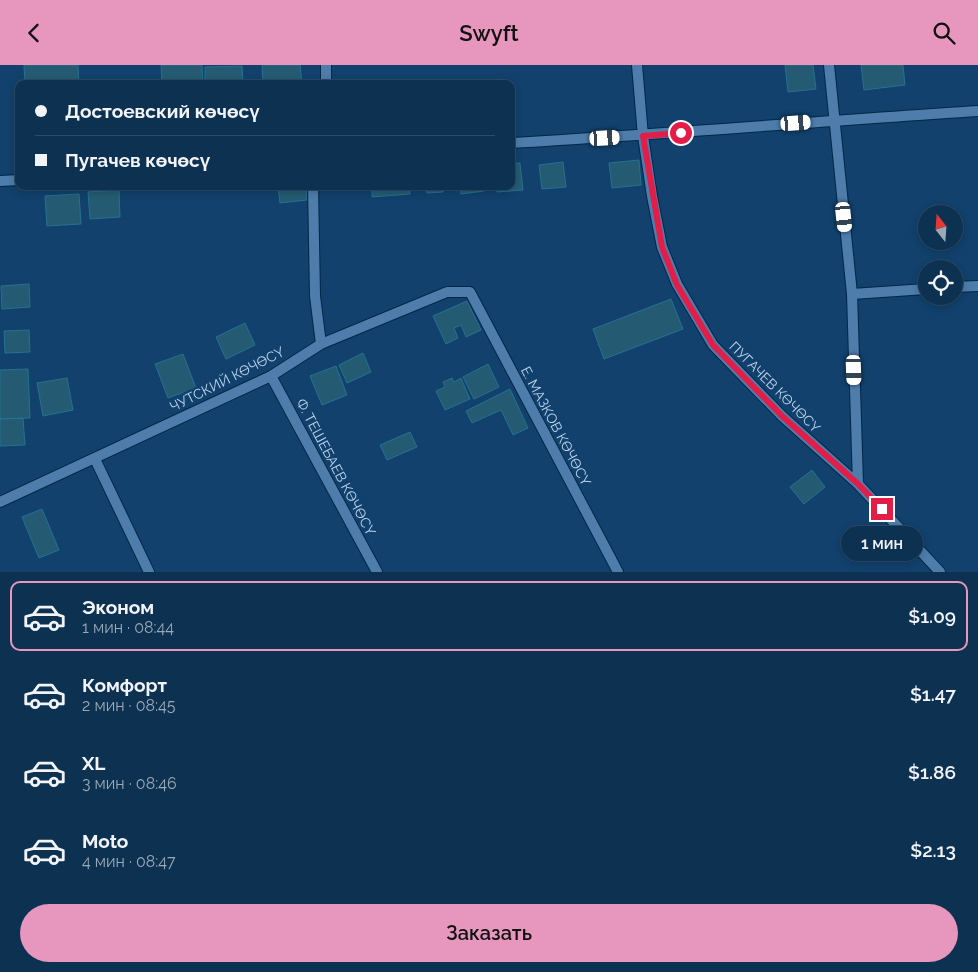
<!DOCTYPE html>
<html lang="ru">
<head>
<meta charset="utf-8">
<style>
	:root { --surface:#0d3151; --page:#163958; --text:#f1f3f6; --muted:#9aa9b7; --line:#2d4c68; --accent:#e797bd }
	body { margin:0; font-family:Raleway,sans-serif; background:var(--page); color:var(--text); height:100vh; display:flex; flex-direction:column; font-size:19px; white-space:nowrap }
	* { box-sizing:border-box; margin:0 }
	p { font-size:16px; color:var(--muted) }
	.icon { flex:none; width:28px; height:28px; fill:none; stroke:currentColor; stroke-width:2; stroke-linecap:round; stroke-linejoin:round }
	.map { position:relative; height:507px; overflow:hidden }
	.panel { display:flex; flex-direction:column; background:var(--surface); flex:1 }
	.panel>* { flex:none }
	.guide { position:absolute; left:15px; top:15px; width:500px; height:110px; border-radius:10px; box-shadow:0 2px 8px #0003,0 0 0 1px var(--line); display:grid; align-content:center; height:110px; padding:0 20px; background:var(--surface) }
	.needle { width:32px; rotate:343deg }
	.controls { position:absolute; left:918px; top:140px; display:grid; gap:10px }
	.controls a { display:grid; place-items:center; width:45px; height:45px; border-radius:50%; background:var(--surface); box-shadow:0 2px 8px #0003,0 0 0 1px var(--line); font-size:25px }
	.end { position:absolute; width:22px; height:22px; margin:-11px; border:6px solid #e11d48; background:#fff; box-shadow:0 0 0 2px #fff }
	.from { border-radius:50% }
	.bubble { position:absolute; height:35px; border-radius:18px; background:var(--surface); box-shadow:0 2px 8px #0003,0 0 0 1px var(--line); font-size:16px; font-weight:600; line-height:35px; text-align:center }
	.car { position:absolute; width:15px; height:30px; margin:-15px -8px; border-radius:6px; box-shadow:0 0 4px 1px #0007; background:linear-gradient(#fff 24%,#345 0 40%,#fff 0 76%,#345 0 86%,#fff 0) }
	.guide b { display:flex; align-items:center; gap:18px; height:48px; font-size:19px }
	.guide b+b { border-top:1px solid var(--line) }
	.guide i { width:12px; height:12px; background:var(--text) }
	ul { padding:9px 0 0; list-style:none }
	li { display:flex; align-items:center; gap:15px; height:70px; margin:0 10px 8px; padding:0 10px; border:2px solid transparent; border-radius:10px }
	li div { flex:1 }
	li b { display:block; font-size:19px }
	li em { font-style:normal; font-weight:600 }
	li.active { border-color:var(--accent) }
	li>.icon { width:45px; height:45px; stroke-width:1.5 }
	.button { display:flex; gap:10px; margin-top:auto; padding:10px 20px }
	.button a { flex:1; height:58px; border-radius:30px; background:var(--accent); color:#111; font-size:20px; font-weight:600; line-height:58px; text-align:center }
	header { display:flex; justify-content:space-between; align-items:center; height:65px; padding:0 20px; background:var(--accent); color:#111; font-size:22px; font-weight:600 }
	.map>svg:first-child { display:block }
	.building { fill:#255b72; stroke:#247291 }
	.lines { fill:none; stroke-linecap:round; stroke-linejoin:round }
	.lane-casing { stroke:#022747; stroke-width:12 }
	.street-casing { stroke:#022747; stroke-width:12 }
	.lane { stroke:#4e7dab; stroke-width:10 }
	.street { stroke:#4e7dab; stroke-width:10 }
	.route { stroke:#e11d48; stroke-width:6 }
	.labels { text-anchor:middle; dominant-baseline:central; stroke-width:5; stroke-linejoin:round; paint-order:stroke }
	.street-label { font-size:14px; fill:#bcd4ee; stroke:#11416c }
</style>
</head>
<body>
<header><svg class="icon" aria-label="back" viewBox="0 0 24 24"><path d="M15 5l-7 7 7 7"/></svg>Swyft<svg class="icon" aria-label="search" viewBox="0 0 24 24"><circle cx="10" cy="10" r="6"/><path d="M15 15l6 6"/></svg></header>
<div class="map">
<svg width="978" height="507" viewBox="0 0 978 507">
	<rect width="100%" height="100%" fill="#11416c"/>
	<!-- building -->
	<path class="building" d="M24,0H78L79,19H52V17L25,19Z
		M161,0H202L203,19L162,18Z
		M262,0H300L302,19H263Z
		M785,0H813L816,24L788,27Z
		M861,0H903L905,20L864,25Z
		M242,1L243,19H205V2Z
		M639,95L641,120L612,123L609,98Z
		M563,97L566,122L542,124L539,100Z
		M520,98L523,125L497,127V121H511V99Z
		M278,121H306L307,135L280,138Z
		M372,121H410V129L372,132Z
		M426,121H443V127L427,128Z
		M460,121H483L484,126L461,129Z
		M119,125L120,152L90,154L88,127Z
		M79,129L81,159L47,161L45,131Z
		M29,219L30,242L2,244L1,221Z
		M671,234L683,264L604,294L593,264Z
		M467,236L481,265L466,272L461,260L454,263L458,273L446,279L433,251Z
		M245,258L255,280L226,294L216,272Z
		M29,265L30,287L5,288L4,266Z
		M363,288L371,307L347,318L339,300Z
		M183,289L196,323L168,333L155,299Z
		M488,299L499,322L474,334L463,312Z
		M336,301L347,330L322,340L310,311Z
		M28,304L30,353L0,354V305Z
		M67,313L73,345L43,351L37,318Z
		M452,313L454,317L461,313L470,334L445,345L436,326L445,322L443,317Z
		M510,324L528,363L513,370L501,345L472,358L466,346Z
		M23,353L25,380L0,381V354Z
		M410,367L417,382L387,395L380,380Z
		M812,405L825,422L804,439L790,422Z
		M42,444L59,485L39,493L22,452Z"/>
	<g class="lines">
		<!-- lane casing -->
		<g class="lane-casing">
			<path id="lane" d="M95,394L149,507"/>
		</g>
		<!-- street casing -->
		<g class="street-casing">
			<path id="street" d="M637,0L643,71L652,131L662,182L677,219L713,280L782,351L858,419L940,507
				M829,0L852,229L858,419
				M326,19V0
				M511,78C667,69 822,56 978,46
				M0,116L19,115
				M313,121L315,231L321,279
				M954,222L978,221
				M852,229L926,224
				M271,311L377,507
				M0,437L271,311L321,279L447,227H470L618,507"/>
		</g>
		<!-- lane -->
		<use href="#lane" class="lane"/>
		<!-- street -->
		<use href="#street" class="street"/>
	</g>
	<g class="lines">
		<!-- route -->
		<path class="route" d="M681,68L643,71L662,182L677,220L713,280L782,351L858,419L882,444"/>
	</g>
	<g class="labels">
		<!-- street labels -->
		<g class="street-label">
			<text transform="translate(227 314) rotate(-27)">ЧУТСКИЙ КӨЧӨСҮ</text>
			<text transform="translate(775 322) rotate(45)">ПУГАЧЕВ КӨЧӨСҮ</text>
			<text transform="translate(556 361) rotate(62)">Е. МАЗКОВ КӨЧӨСҮ</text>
			<text transform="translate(336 402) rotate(62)">Ф. ТЕШЕБАЕВ КӨЧӨСҮ</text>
		</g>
	</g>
</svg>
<div class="controls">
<a><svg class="needle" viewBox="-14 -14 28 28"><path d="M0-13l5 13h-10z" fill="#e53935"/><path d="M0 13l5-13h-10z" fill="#9aa9b7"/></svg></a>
<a><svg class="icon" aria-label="locate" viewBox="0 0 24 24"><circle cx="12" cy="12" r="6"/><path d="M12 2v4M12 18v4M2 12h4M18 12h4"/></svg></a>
</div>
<i class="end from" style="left:681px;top:68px"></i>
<i class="end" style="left:882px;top:444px"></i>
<div class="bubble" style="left:841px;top:461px;width:82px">1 мин</div>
<i class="car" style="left:796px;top:58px;rotate:86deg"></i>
<i class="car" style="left:605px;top:73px;rotate:87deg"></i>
<i class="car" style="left:844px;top:152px;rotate:174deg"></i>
<i class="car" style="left:854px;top:305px;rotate:178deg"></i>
<div class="guide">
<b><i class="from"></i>Достоевский көчөсү</b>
<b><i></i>Пугачев көчөсү</b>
</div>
</div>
<section class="panel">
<ul>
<li class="active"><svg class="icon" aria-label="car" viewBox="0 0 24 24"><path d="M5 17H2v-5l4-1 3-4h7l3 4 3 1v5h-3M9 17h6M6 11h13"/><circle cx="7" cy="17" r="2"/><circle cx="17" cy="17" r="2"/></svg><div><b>Эконом</b><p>1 мин · 08:44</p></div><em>$1.09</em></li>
<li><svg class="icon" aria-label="car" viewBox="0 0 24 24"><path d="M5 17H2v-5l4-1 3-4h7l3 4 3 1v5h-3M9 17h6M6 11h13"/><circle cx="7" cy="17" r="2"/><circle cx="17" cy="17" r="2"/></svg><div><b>Комфорт</b><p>2 мин · 08:45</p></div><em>$1.47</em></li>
<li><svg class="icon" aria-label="car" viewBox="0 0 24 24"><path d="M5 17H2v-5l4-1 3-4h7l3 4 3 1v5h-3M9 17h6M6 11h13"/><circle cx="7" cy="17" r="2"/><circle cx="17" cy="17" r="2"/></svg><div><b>XL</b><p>3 мин · 08:46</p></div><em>$1.86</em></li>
<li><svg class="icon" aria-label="car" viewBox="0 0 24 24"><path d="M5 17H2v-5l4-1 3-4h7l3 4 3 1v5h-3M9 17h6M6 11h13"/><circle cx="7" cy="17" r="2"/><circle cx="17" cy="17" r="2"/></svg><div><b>Moto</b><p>4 мин · 08:47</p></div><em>$2.13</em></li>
</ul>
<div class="button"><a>Заказать</a></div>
</section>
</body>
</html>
